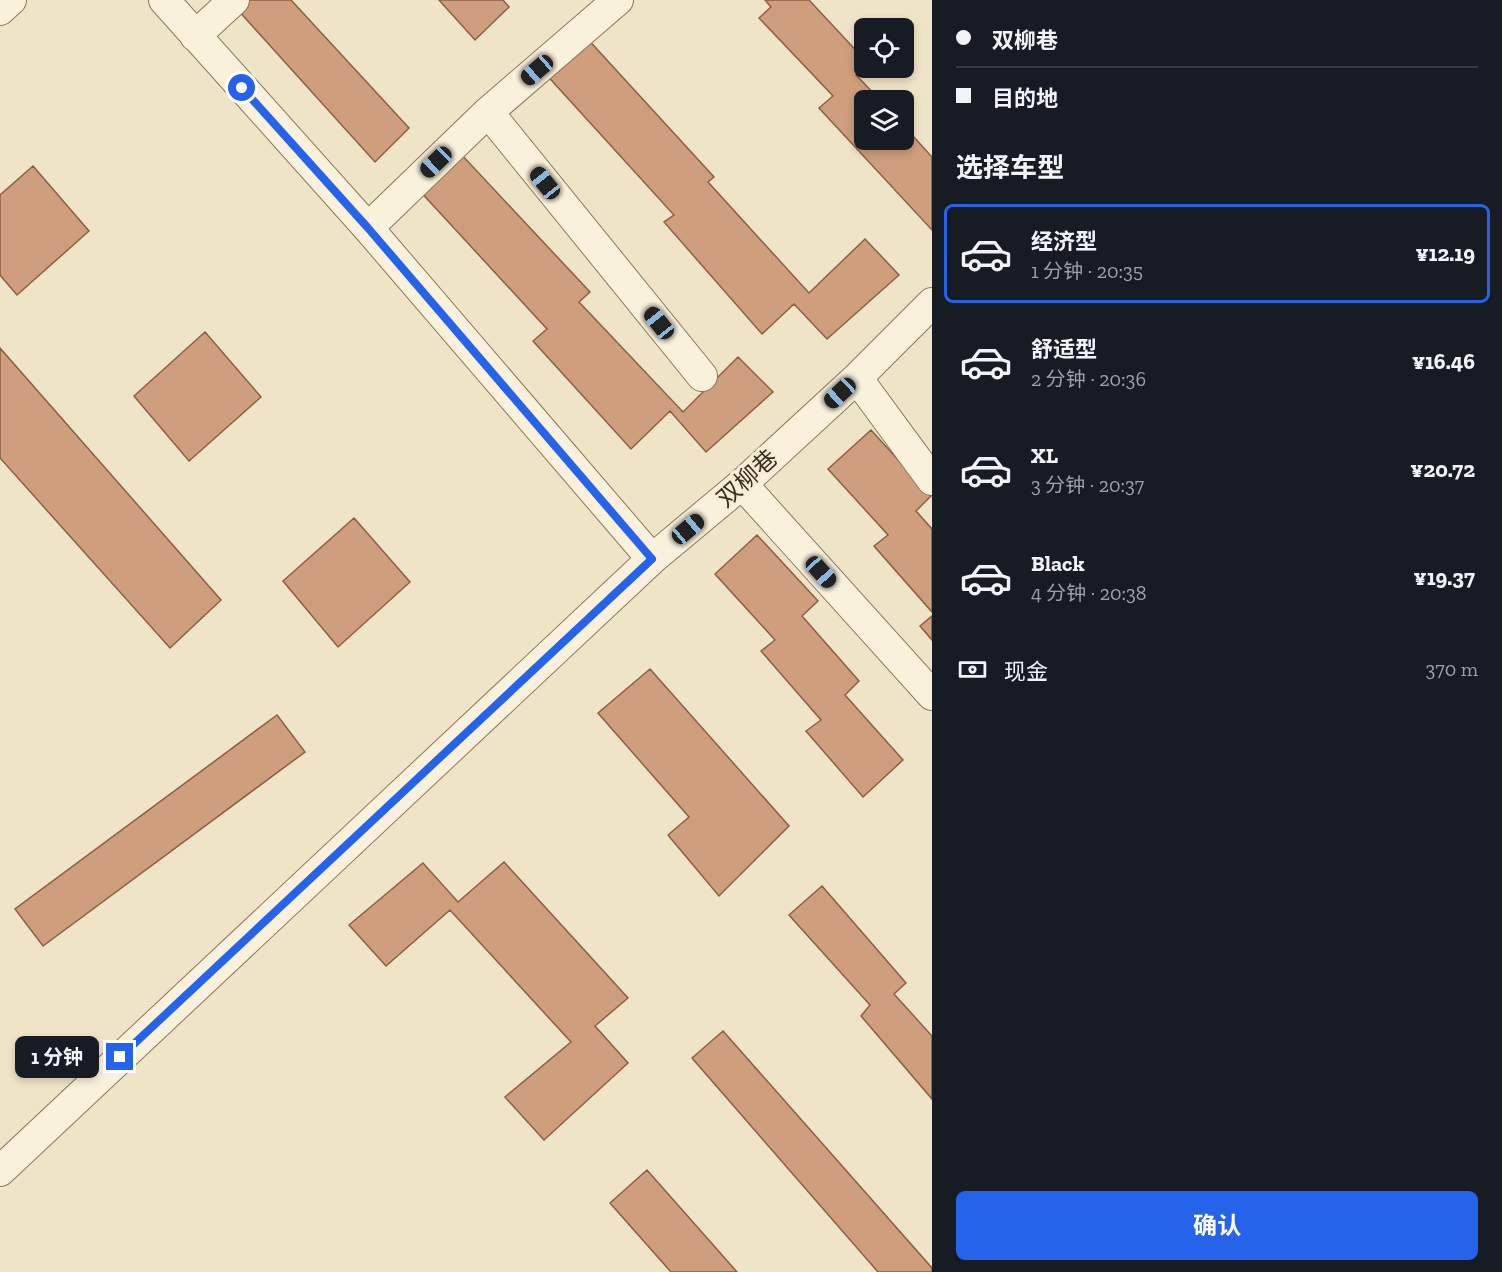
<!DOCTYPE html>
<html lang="zh">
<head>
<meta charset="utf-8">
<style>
	:root { --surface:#171b24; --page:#242831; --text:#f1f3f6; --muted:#9ea1a6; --line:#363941; --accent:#2563eb }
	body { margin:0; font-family:"Zilla Slab","Noto Sans SC",serif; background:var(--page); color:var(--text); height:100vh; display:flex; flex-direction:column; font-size:22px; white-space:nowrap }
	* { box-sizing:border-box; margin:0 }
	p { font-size:20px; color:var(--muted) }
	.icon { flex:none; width:33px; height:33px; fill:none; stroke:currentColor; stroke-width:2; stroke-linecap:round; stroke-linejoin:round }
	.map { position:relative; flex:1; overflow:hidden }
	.drawer { display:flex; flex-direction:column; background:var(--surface); width:570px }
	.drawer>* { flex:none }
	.top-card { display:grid; align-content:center; height:132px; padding:0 24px; background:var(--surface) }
	.buttons { position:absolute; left:854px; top:18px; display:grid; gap:12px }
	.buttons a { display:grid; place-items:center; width:60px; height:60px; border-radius:9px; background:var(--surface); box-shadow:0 3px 9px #0003; font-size:30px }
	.end { position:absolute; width:27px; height:27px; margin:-14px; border:8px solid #2563eb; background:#fff; box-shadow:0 0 0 3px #fff }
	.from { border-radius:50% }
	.bubble { position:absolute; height:42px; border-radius:9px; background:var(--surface); box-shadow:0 3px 9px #0003; font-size:20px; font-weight:700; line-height:42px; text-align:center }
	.car { position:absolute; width:18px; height:36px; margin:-18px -9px; border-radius:8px; box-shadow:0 0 4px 2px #0007; background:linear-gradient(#222 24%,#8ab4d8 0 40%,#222 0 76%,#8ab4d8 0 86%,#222 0) }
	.top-card b { display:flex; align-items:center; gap:21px; height:57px; font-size:22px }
	.top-card b+b { border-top:2px solid var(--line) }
	.top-card i { width:15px; height:15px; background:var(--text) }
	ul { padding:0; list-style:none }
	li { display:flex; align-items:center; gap:18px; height:99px; margin:0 12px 9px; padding:0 12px; border:3px solid transparent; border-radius:9px }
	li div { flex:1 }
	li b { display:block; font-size:22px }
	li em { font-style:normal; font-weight:700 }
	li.on { border-color:var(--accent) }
	li>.icon { width:54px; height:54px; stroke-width:1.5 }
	h2 { padding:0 24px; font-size:27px; line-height:72px }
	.pay { display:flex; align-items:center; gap:15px; height:66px; padding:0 24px; font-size:22px }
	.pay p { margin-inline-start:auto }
	.button { display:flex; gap:12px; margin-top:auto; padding:12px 24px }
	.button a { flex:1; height:69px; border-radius:9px; background:var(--accent); color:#fff; font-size:24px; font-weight:700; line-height:69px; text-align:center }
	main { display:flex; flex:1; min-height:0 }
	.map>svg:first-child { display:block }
	.building { fill:#cf9f7d; stroke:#8d5f41; stroke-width:1.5 }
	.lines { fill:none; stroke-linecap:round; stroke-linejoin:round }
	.minor-casing { stroke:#8d765c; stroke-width:32 }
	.minor { stroke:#faf1dc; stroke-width:30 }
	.route { stroke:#2563eb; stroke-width:8 }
	.labels { text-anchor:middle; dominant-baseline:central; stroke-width:6; stroke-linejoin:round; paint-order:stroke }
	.street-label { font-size:24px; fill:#3d2e20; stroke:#f7eed8 }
</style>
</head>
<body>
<main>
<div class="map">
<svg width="932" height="1272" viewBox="0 0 932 1272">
	<rect width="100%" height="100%" fill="#f0e4c8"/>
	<!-- building -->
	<path class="building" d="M246,0H291L409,128L375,162L237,9Z
		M439,0H503L509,7L475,40Z
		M765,0H809L864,59V67L856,75L880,100H864V140H903V125L932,157V230L819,108L833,96L759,18L771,7Z
		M584,35L714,177L708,182L809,293L865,239L899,275L827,339L794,304L762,334L664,222L674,215L543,71Z
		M459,152L590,292L579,302L683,412L738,357L773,392L706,452L670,411L631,449L533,341L547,329L418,189Z
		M33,166L89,231L17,295L0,275V195Z
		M205,332L261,397L189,461L134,396Z
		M0,348L221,600L170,648L0,458Z
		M871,430L931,496L916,511L932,529V612L874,546L888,535L828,469Z
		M354,518L410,582L338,647L283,581Z
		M757,535L818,601L802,616L859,681L845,695L903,760L863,797L806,731L821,720L761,651L775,640L715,574Z
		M932,616V640L920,626Z
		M650,669L789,826L719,896L668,835L689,817L598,713Z
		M277,715L305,752L43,946L15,909Z
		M504,862L628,998L595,1026L628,1063L544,1140L505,1097L571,1042L450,910L386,966L349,925L423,863L458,902Z
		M822,886L906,983L894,994L932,1036V1099L861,1016L870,1005L789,915Z
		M723,1031L932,1268V1272H878L692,1058Z
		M647,1170L737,1272H671L610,1203Z"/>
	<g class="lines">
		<!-- minor casing -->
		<g class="minor-casing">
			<path id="minor" d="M164,0L368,228L652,559L742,484L857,378L932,303
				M0,10L11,0
				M195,36L234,0
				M488,112L618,0
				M368,228L488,112L702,376
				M857,378L932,480
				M742,484L932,695
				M0,1171L652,559"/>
		</g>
		<!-- minor -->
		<use href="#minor" class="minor"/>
	</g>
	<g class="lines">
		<!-- route -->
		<path class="route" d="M120,1057L652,559L368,228L242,88"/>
	</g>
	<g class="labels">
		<!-- street labels -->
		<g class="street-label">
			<text transform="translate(747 478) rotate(-42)">双柳巷</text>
		</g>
	</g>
</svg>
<div class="buttons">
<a><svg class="icon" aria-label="locate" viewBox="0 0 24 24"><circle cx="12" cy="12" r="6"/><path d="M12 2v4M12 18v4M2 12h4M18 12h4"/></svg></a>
<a><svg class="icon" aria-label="layers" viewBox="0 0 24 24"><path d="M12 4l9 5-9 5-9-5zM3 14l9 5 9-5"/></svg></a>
</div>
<i class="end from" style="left:242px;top:88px"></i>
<i class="end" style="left:120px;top:1057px"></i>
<div class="bubble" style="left:15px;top:1036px;width:84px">1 分钟</div>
<i class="car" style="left:537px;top:70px;rotate:229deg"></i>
<i class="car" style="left:436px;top:162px;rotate:226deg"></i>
<i class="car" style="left:545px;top:183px;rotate:321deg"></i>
<i class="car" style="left:659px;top:323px;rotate:321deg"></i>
<i class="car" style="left:840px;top:393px;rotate:227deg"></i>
<i class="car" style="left:688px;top:529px;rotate:50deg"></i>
<i class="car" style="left:821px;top:572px;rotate:138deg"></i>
</div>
<section class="drawer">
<div class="top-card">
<b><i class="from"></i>双柳巷</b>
<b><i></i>目的地</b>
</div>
<h2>选择车型</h2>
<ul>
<li class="on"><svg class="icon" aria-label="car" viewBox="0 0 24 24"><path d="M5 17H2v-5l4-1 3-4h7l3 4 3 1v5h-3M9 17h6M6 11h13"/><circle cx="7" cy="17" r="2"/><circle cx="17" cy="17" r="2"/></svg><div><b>经济型</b><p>1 分钟 · 20:35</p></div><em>¥12.19</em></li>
<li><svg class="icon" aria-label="car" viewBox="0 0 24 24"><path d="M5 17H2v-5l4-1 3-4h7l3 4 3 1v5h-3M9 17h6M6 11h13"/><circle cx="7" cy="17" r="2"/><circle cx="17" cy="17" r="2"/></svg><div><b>舒适型</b><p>2 分钟 · 20:36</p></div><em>¥16.46</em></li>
<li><svg class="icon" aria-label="car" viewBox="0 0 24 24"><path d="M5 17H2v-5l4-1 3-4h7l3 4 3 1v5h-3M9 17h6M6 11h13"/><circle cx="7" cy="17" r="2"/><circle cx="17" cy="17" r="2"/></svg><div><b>XL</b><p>3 分钟 · 20:37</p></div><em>¥20.72</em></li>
<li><svg class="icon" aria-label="car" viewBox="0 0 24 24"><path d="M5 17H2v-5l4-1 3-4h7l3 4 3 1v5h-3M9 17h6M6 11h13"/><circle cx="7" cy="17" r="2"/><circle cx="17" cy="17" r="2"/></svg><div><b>Black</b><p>4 分钟 · 20:38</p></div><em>¥19.37</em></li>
</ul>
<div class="pay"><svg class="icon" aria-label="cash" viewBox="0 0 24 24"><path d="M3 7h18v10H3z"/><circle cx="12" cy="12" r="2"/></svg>现金<p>370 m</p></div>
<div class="button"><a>确认</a></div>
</section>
</main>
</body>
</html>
